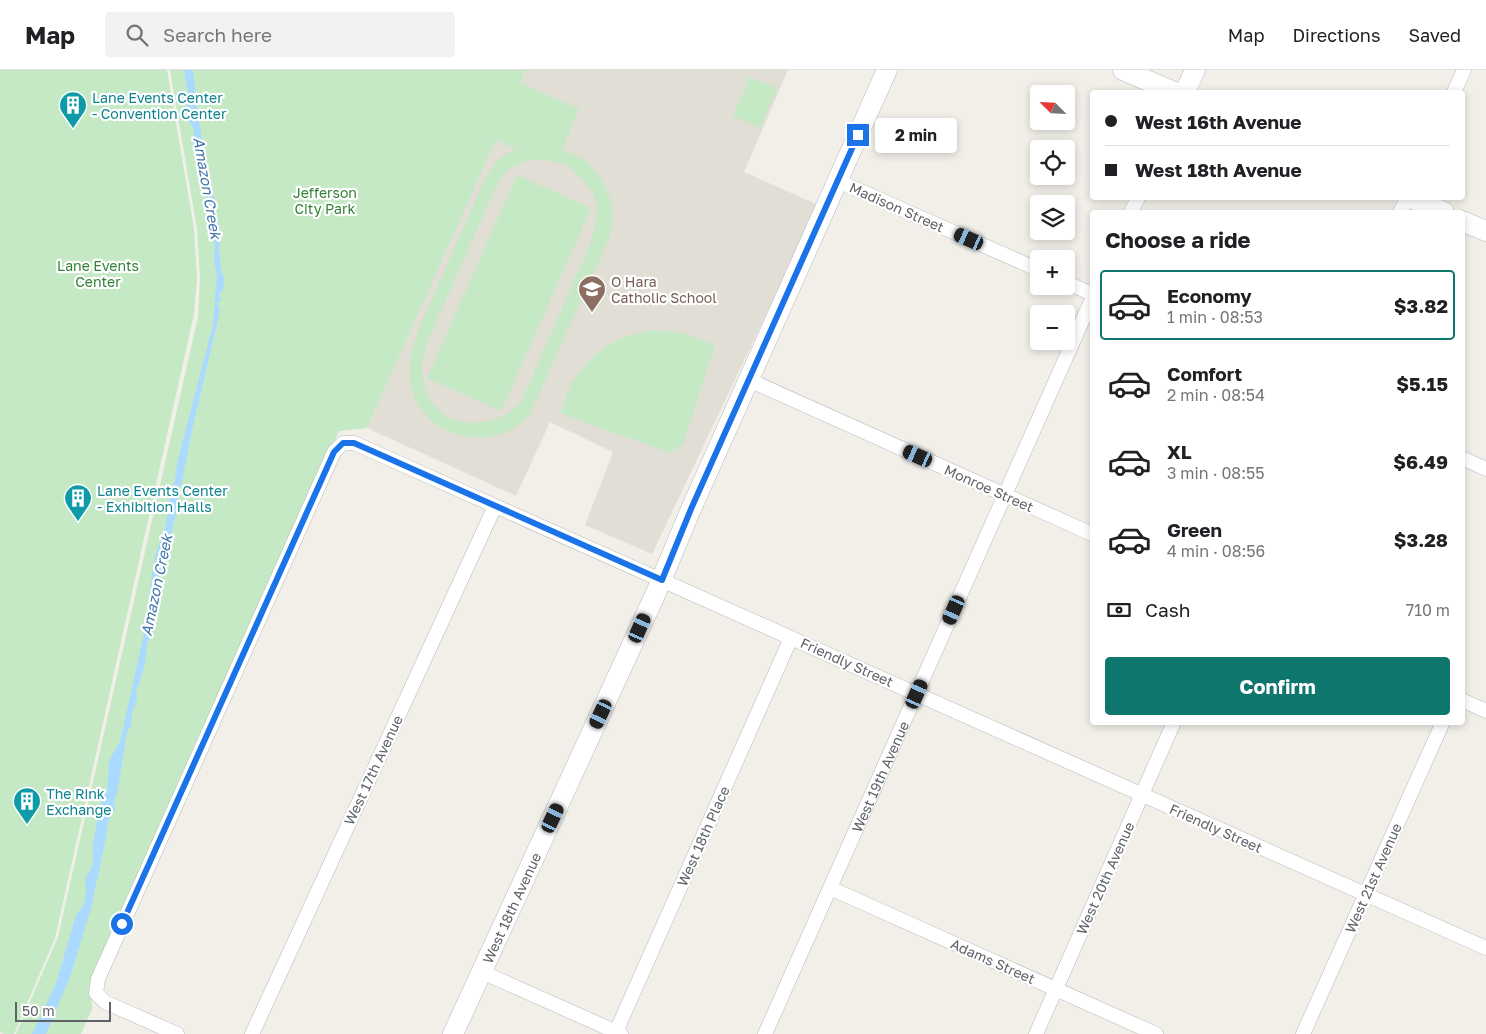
<!DOCTYPE html>
<html lang="en">
<head>
<meta charset="utf-8">
<style>
	:root { --surface:#fff; --page:#f2f2f2; --text:#202124; --muted:#757577; --line:#e0e0e0; --accent:#0f766e }
	body { margin:0; font-family:"Golos Text",sans-serif; background:var(--page); color:var(--text); height:100vh; display:flex; flex-direction:column; font-size:19px; white-space:nowrap }
	* { box-sizing:border-box; margin:0 }
	p { font-size:16px; color:var(--muted) }
	.icon { flex:none; width:28px; height:28px; fill:none; stroke:currentColor; stroke-width:2; stroke-linecap:round; stroke-linejoin:round }
	.map { position:relative; flex:1; overflow:hidden }
	.details { position:absolute; left:1090px; top:140px; width:375px; height:515px; display:flex; flex-direction:column; background:var(--surface); border-radius:5px; box-shadow:0 2px 8px #0003 }
	.details>* { flex:none }
	.guide { position:absolute; left:1090px; top:20px; width:375px; height:110px; border-radius:5px; box-shadow:0 2px 8px #0003; display:grid; align-content:center; height:110px; padding:0 15px; background:var(--surface) }
	.needle { width:32px; rotate:294deg }
	.buttons { position:absolute; left:1030px; top:15px; display:grid; gap:10px }
	.buttons a { display:grid; place-items:center; width:45px; height:45px; border-radius:5px; background:var(--surface); box-shadow:0 2px 8px #0003; font-size:25px }
	.scale { position:absolute; left:15px; bottom:12px; width:96px; box-sizing:border-box; padding-left:5px; border:2px solid #5f6368; border-top:0; font-size:14px; line-height:18px; white-space:nowrap; color:#5f6368; -webkit-text-stroke:4px #fff; paint-order:stroke }
	.end { position:absolute; width:22px; height:22px; margin:-11px; border:6px solid #1a73e8; background:#fff; box-shadow:0 0 0 2px #fff }
	.from { border-radius:50% }
	.bubble { position:absolute; height:35px; border-radius:5px; background:var(--surface); box-shadow:0 2px 8px #0003; font-size:16px; font-weight:700; line-height:35px; text-align:center }
	.car { position:absolute; width:15px; height:30px; margin:-15px -8px; border-radius:6px; box-shadow:0 0 4px 1px #0007; background:linear-gradient(#222 24%,#8ab4d8 0 40%,#222 0 76%,#8ab4d8 0 86%,#222 0) }
	.guide b { display:flex; align-items:center; gap:18px; height:48px; font-size:19px }
	.guide b+b { border-top:1px solid var(--line) }
	.guide i { width:12px; height:12px; background:var(--text) }
	ul { padding:0; list-style:none }
	li { display:flex; align-items:center; gap:15px; height:70px; margin:0 10px 8px; padding:0 5px; border:2px solid transparent; border-radius:5px }
	li div { flex:1 }
	li b { display:block; font-size:19px }
	li em { font-style:normal; font-weight:700 }
	li.active { border-color:var(--accent) }
	li>.icon { width:45px; height:45px; stroke-width:1.5 }
	h2 { padding:0 15px; font-size:22px; line-height:60px }
	.pay { display:flex; align-items:center; gap:12px; height:55px; padding:0 15px; font-size:19px }
	.pay p { margin-inline-start:auto }
	.button { display:flex; gap:10px; margin-top:auto; padding:10px 15px }
	.button a { flex:1; height:58px; border-radius:5px; background:var(--accent); color:#fff; font-size:20px; font-weight:700; line-height:58px; text-align:center }
	header { display:flex; align-items:center; gap:30px; box-sizing:border-box; height:70px; padding:0 25px; background:var(--surface); border-bottom:1px solid var(--line) }
	header strong { font-size:24px }
	nav { display:flex; gap:28px; margin-inline-start:auto; font-size:18px }
	.search { width:350px; height:45px; background:var(--page); display:flex; align-items:center; gap:12px; box-sizing:border-box; padding:0 18px; border-radius:5px; color:var(--muted); font-size:19px }
	.map>svg:first-child { display:block }
	.education { fill:#e1ded6 }
	.green { fill:#c5e8c5; fill-rule:evenodd }
	.water { fill:#aadaff }
	.lines { fill:none; stroke-linecap:round; stroke-linejoin:round }
	.stream { stroke:#aadaff; stroke-width:4 }
	.street-casing { stroke:#b5b8bc; stroke-width:15 }
	.secondary-casing { stroke:#b6babf; stroke-width:21 }
	.street { stroke:#fff; stroke-width:14 }
	.secondary { stroke:#fff; stroke-width:20 }
	.route { stroke:#1a73e8; stroke-width:6 }
	.labels { text-anchor:middle; dominant-baseline:central; stroke-width:4.5; stroke-linejoin:round; paint-order:stroke }
	.culture-label { font-size:14px; fill:#0d838f; stroke:#fff; text-anchor:start }
	.park-label { font-size:14px; fill:#348238; stroke:#fff }
	.street-label { font-size:14px; fill:#5f6368; stroke:#fff }
	.education-label { font-size:14px; fill:#785e54; stroke:#fff; text-anchor:start }
	.water-label { font-size:15px; font-style:italic; fill:#4174aa; stroke:#fff }
</style>
</head>
<body>
<header>
<strong>Map</strong>
<div class="search"><svg class="icon" aria-label="search" viewBox="0 0 24 24"><circle cx="10" cy="10" r="6"/><path d="M15 15l6 6"/></svg>Search here</div>
<nav><a>Map</a><a>Directions</a><a>Saved</a></nav>
</header>
<div class="map">
<svg width="1486" height="964" viewBox="0 0 1486 964">
	<rect width="100%" height="100%" fill="#f1efe8"/>
	<!-- education -->
	<path class="education" d="M526,0H788L744,102L818,135L652,484L585,455L613,382L550,352L516,426L367,358Z"/>
	<!-- green -->
	<path class="green" d="M0,0H167L194,159L197,208L194,244L55,868L14,964H4L0,962Z
		M170,0H526L520,13L579,39L562,80C570,83 580,86 587,92C601,103 614,130 613,148C613,155 611,161 609,168L529,346C495,383 428,371 412,321C406,300 412,278 419,258L485,109C493,96 501,83 517,80L496,69L367,358L339,361L91,912L92,939L81,964H16L58,867L198,247L200,209L197,159ZM533,90C558,89 572,95 587,115C592,121 596,128 597,136C598,148 594,160 591,172L521,332C490,366 430,359 423,309C420,295 425,281 429,268L499,110C508,98 518,92 533,90Z
		M750,7L777,18L760,58L733,46Z
		M517,105L591,138L501,341L427,308Z
		M652,260L685,263L715,275L683,374L670,383L560,343L572,312L593,286L620,268Z"/>
	<!-- water -->
	<path class="water" d="M184,0H193L198,47L203,74V78L209,104L208,108L212,111L210,117L211,125L214,127L221,170L219,176L218,194L224,208L223,220L219,224L221,230L217,233L220,241L192,360L182,412L179,420L176,443L160,509L156,521L152,537L154,546L153,559L147,574L145,593L141,608L136,620L137,629L132,643L131,656L127,662L117,724L114,731L115,739L108,751L105,773L91,838L71,904L46,964H32L56,914L76,845L84,835L86,821L85,809L93,795V774L101,730L107,722L109,694L111,687L120,672L143,568L155,486L166,455L169,427L173,421L178,390L213,255L217,205L214,193L215,176L213,158L204,121L203,110L199,98V86L197,84L193,72L194,60L188,49L187,34L188,23Z"/>
	<g class="lines">
		<!-- stream -->
		<path class="stream" d="M218,185L219,200"/>
		<!-- street casing -->
		<g class="street-casing">
			<g id="street">
				<path d="M1454,22L1464,0"/>
				<path d="M838,111L1039,200"/>
				<path d="M1131,142L1138,128"/>
				<path d="M1400,142L1407,128"/>
				<path d="M1066,212L1092,224"/>
				<path d="M749,310L1092,464"/>
				<path d="M1462,388L1486,399"/>
				<path d="M1462,630L1486,641"/>
				<path d="M830,818L1156,964"/>
				<path d="M482,902L621,964"/>
				<path d="M177,964L105,932L96,923L98,909L334,382L343,373H354L1486,878"/>
				<path d="M252,964L495,436"/>
				<path d="M615,964L791,568"/>
				<path id="s1" d="M765,964L1092,229"/>
				<path d="M1036,964L1174,652"/>
				<path d="M1303,964L1443,652"/>
			</g>
		</g>
		<!-- secondary casing -->
		<g class="secondary-casing">
			<g id="secondary">
				<path d="M1123,0L1174,22"/>
				<path d="M1185,22L1195,0"/>
				<path d="M1410,128L1444,142"/>
				<path d="M1462,151L1486,161"/>
				<path id="s2" d="M453,964L655,525L691,439L887,0"/>
			</g>
		</g>
		<!-- street -->
		<use href="#street" class="street"/>
		<!-- secondary -->
		<use href="#secondary" class="secondary"/>
	</g>
	<g class="lines">
		<!-- route -->
		<path class="route" d="M122,854L334,382L343,373H354L662,510L691,439L858,65"/>
	</g>
	<!-- icons -->
	<defs>
		<g id="building-pin" transform="scale(1.4375)"><path d="M0 17L-7.5 6A9.5 9.5 0 1 1 7.5 6Z" fill="#0f9aa8" stroke="#fff"/><path d="M-4-6H4V6H1V3H-1V6H-4ZM-2.5-4.3h1.7v1.8h-1.7ZM.8-4.3h1.7v1.8H.8ZM-2.5-1h1.7V.8h-1.7ZM.8-1h1.7V.8H.8Z" fill="#fff"/></g>
		<g id="school-pin" transform="scale(1.4375)"><path d="M0 17L-7.5 6A9.5 9.5 0 1 1 7.5 6Z" fill="#8d6e63" stroke="#fff"/><path d="M0-5L7-2L0 1L-7-2ZM-4 1L0 2.5L4 1V4Q0 6-4 4Z" fill="#fff"/></g>
	</defs>
	<g fill-rule="evenodd">
		<use href="#building-pin" x="73" y="35"/>
		<use href="#school-pin" x="592" y="219"/>
		<use href="#building-pin" x="78" y="428"/>
		<use href="#building-pin" x="27" y="731"/>
	</g>
	<g class="labels">
		<!-- culture labels -->
		<g class="culture-label">
			<text x="92" y="27">Lane Events Center<tspan x="92" dy="16">- Convention Center</tspan></text>
			<text x="97" y="420">Lane Events Center<tspan x="97" dy="16">- Exhibition Halls</tspan></text>
			<text x="46" y="723">The Rink<tspan x="46" dy="16">Exchange</tspan></text>
		</g>
		<!-- park labels -->
		<g class="park-label">
			<text x="325" y="122">Jefferson<tspan x="325" dy="16">City Park</tspan></text>
			<text x="98" y="195">Lane Events<tspan x="98" dy="16">Center</tspan></text>
		</g>
		<!-- street labels -->
		<g class="street-label">
			<text transform="translate(897 137) rotate(24)">Madison Street</text>
			<text transform="translate(989 418) rotate(24)">Monroe Street</text>
			<text transform="translate(847 592) rotate(24)">Friendly Street</text>
			<text transform="translate(373 700) rotate(-65)">West 17th Avenue</text>
			<text stroke="none"><textPath href="#s1" startOffset="282">West 19th Avenue</textPath></text>
			<text transform="translate(1216 758) rotate(24)">Friendly Street</text>
			<text transform="translate(703 766) rotate(-66)">West 18th Place</text>
			<text transform="translate(1105 808) rotate(-66)">West 20th Avenue</text>
			<text transform="translate(1373 808) rotate(-66)">West 21st Avenue</text>
			<text stroke="none"><textPath href="#s2" startOffset="139">West 18th Avenue</textPath></text>
			<text transform="translate(993 891) rotate(24)">Adams Street</text>
		</g>
		<!-- education labels -->
		<g class="education-label">
			<text x="611" y="211">O Hara<tspan x="611" dy="16">Catholic School</tspan></text>
		</g>
		<!-- water labels -->
		<g class="water-label">
			<text transform="translate(208 118) rotate(80)">Amazon Creek</text>
			<text transform="translate(156 515) rotate(-78)">Amazon Creek</text>
		</g>
	</g>
</svg>
<div class="buttons">
<a><svg class="needle" viewBox="-14 -14 28 28"><path d="M0-13l5 13h-10z" fill="#e53935"/><path d="M0 13l5-13h-10z" fill="#757577"/></svg></a>
<a><svg class="icon" aria-label="locate" viewBox="0 0 24 24"><circle cx="12" cy="12" r="6"/><path d="M12 2v4M12 18v4M2 12h4M18 12h4"/></svg></a>
<a><svg class="icon" aria-label="layers" viewBox="0 0 24 24"><path d="M12 4l9 5-9 5-9-5zM3 14l9 5 9-5"/></svg></a>
<a>+</a>
<a>−</a>
</div>
<div class="scale">50 m</div>
<i class="end from" style="left:122px;top:854px"></i>
<i class="end" style="left:858px;top:65px"></i>
<div class="bubble" style="left:875px;top:48px;width:82px">2 min</div>
<i class="car" style="left:969px;top:169px;rotate:294deg"></i>
<i class="car" style="left:918px;top:386px;rotate:294deg"></i>
<i class="car" style="left:954px;top:540px;rotate:204deg"></i>
<i class="car" style="left:640px;top:558px;rotate:24deg"></i>
<i class="car" style="left:917px;top:624px;rotate:24deg"></i>
<i class="car" style="left:601px;top:644px;rotate:205deg"></i>
<i class="car" style="left:553px;top:748px;rotate:25deg"></i>
<div class="guide">
<b><i class="from"></i>West 16th Avenue</b>
<b><i></i>West 18th Avenue</b>
</div>
<section class="details">
<h2>Choose a ride</h2>
<ul>
<li class="active"><svg class="icon" aria-label="car" viewBox="0 0 24 24"><path d="M5 17H2v-5l4-1 3-4h7l3 4 3 1v5h-3M9 17h6M6 11h13"/><circle cx="7" cy="17" r="2"/><circle cx="17" cy="17" r="2"/></svg><div><b>Economy</b><p>1 min · 08:53</p></div><em>$3.82</em></li>
<li><svg class="icon" aria-label="car" viewBox="0 0 24 24"><path d="M5 17H2v-5l4-1 3-4h7l3 4 3 1v5h-3M9 17h6M6 11h13"/><circle cx="7" cy="17" r="2"/><circle cx="17" cy="17" r="2"/></svg><div><b>Comfort</b><p>2 min · 08:54</p></div><em>$5.15</em></li>
<li><svg class="icon" aria-label="car" viewBox="0 0 24 24"><path d="M5 17H2v-5l4-1 3-4h7l3 4 3 1v5h-3M9 17h6M6 11h13"/><circle cx="7" cy="17" r="2"/><circle cx="17" cy="17" r="2"/></svg><div><b>XL</b><p>3 min · 08:55</p></div><em>$6.49</em></li>
<li><svg class="icon" aria-label="car" viewBox="0 0 24 24"><path d="M5 17H2v-5l4-1 3-4h7l3 4 3 1v5h-3M9 17h6M6 11h13"/><circle cx="7" cy="17" r="2"/><circle cx="17" cy="17" r="2"/></svg><div><b>Green</b><p>4 min · 08:56</p></div><em>$3.28</em></li>
</ul>
<div class="pay"><svg class="icon" aria-label="cash" viewBox="0 0 24 24"><path d="M3 7h18v10H3z"/><circle cx="12" cy="12" r="2"/></svg>Cash<p>710 m</p></div>
<div class="button"><a>Confirm</a></div>
</section>
</div>
</body>
</html>
